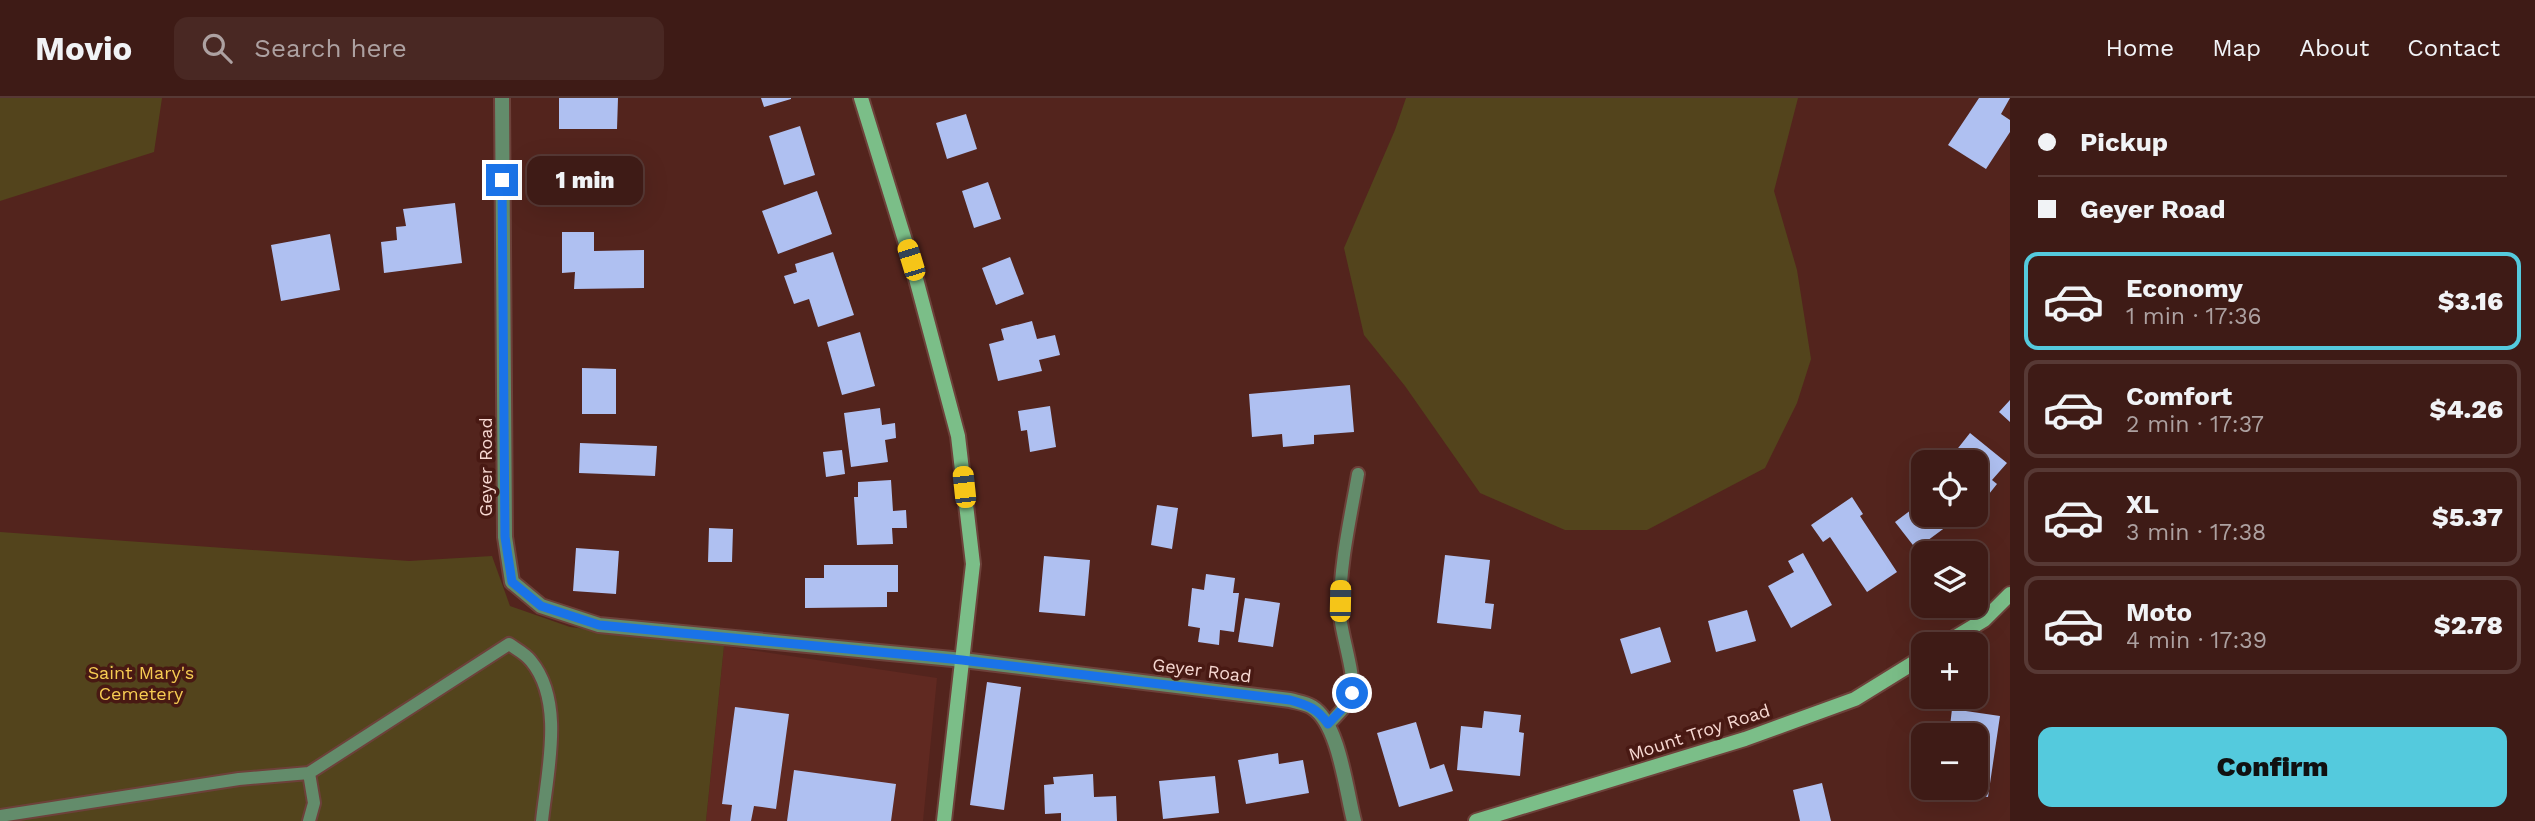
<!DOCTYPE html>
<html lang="en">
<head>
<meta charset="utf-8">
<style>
	:root { --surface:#3e1b16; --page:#492823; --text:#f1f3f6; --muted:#ada1a1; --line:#573935; --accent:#54cadd }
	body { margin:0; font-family:"Work Sans",sans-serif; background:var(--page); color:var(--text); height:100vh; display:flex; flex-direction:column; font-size:26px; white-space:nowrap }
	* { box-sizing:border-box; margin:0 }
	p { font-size:23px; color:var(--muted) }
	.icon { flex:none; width:38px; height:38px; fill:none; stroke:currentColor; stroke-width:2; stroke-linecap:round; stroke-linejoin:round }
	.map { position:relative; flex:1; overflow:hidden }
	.side { display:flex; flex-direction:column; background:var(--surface); width:525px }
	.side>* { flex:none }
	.hud { display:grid; align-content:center; height:154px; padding:0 28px; background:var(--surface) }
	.fabs { position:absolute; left:1911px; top:352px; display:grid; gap:14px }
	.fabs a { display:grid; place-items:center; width:77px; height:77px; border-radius:14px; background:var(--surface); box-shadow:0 7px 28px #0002,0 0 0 2px var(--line); font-size:35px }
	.end { position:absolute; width:32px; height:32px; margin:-16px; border:9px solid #1a73e8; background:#fff; box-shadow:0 0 0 4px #fff }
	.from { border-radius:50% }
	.bubble { position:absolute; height:49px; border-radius:14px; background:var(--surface); box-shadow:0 7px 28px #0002,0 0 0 2px var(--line); font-size:23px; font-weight:800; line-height:49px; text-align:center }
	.car { position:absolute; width:21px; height:42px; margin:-21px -10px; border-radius:9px; box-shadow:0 0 5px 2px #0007; background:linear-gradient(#f5c518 24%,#345 0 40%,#f5c518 0 76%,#345 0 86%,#f5c518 0) }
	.hud b { display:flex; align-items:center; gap:24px; height:66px; font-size:26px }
	.hud b+b { border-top:2px solid var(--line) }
	.hud i { width:18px; height:18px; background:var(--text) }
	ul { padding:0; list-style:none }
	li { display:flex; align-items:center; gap:21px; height:98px; margin:0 14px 10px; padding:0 14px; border:4px solid var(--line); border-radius:14px }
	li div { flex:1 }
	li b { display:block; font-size:26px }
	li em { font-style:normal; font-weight:800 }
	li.on { border-color:var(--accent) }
	li>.icon { width:63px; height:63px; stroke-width:1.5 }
	.cta { display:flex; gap:14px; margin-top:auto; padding:14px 28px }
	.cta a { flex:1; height:80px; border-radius:14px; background:var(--accent); color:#111; font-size:28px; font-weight:800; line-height:80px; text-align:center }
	header { display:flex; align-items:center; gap:42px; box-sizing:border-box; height:98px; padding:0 35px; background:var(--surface); border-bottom:2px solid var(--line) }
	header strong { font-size:33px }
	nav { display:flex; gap:38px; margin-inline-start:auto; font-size:24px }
	.search { width:490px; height:63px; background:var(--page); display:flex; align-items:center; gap:18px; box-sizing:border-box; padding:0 24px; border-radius:14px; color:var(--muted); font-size:26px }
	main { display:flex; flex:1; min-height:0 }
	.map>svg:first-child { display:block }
	.built { fill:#602921 }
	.green { fill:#53441c }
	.building { fill:#afc0f1 }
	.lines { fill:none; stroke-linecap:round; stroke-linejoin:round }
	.lane-casing { stroke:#6d413a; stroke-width:16 }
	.street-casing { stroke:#6d413a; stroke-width:18 }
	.secondary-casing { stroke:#6d413a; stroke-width:18 }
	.lane { stroke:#638c6b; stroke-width:12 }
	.street { stroke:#638c6b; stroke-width:14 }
	.secondary { stroke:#7bbe88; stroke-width:14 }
	.route { stroke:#1a73e8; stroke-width:9 }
	.labels { text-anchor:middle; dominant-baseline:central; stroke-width:7; stroke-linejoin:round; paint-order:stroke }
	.street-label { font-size:18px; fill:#f7d8d2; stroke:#481913 }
	.park-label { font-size:18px; fill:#f6cc52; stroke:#481913 }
</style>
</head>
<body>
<header>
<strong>Movio</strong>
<div class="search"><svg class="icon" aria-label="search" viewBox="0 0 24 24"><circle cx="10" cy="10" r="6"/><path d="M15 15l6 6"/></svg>Search here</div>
<nav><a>Home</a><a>Map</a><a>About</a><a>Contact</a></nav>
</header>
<main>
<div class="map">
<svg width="2010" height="723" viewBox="0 0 2010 723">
	<rect width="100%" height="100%" fill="#53241d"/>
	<!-- built -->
	<path class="built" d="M724,548L937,580L923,723H706Z"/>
	<!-- green -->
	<path class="green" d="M0,0H162L154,54L0,103Z
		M1406,0H1798L1774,93L1797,172L1811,261L1797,305L1765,370L1647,432H1565L1480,395L1405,288L1364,237L1344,150L1395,32Z
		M0,434L409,463L492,458L510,508L570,529L724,548L706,723H0Z"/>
	<!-- building -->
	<path class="building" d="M559,0H618L617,31H559Z
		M761,0H791V1L764,9Z
		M1979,0H2010L2001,16L2010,22V34L1986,71L1948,47Z
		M966,16L977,51L947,61L936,25Z
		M800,28L815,77L784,87L769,38Z
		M566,68L614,71L612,102L564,99Z
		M988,84L1001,121L974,130L962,93Z
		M817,93L832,136L778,156L762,113Z
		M455,105L462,165L384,175L381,144L397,142L396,129L406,128L403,111Z
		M562,134H594V153L644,152V190L574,191L575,174L562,175Z
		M330,136L340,192L281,203L271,147Z
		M833,154L854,217L818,229L809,201L794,206L784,178L797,174L795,166Z
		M1010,159L1024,196L996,207L982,170Z
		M1032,223L1037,241L1055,237L1060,257L1039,262L1042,273L998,283L989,246L1004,242L1001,231Z
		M860,234L875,288L842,297L827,244Z
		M582,270L616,271V316H582Z
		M1350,287L1354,334L1314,337V346L1283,349L1282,336L1252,339L1249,296Z
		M2010,302V324L1999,314Z
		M1050,308L1056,349L1030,354L1027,332L1021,333L1018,313Z
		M880,310L882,327L895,325L896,340L885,342L888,364L851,369L844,315Z
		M1970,335L2007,365L1992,382L1997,386L1989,396L1982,389L1976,396V364H1947Z
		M580,345L657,348L655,378L579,375Z
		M842,352L845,376L826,379L823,354Z
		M891,382L893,413L906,412L907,430H892L893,446L857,447L854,399H858V384Z
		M1852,399L1863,416L1860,418L1897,474L1867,494L1830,439L1823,444L1811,427Z
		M1923,403V416H1949L1954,423L1916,451L1895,424Z
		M1157,407L1178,410L1172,451L1151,447Z
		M709,430L733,431L732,464H708Z
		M576,450L619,453L616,496L573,493Z
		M1803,455L1832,507L1791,530L1768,488L1794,474L1788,463Z
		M1445,457L1490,462L1485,505L1494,506L1491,531L1437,525Z
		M1044,458L1090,462L1085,518L1039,514Z
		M824,467H898V494H887V509L805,510V480H824Z
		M1206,476L1235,480L1233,495H1239L1234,534L1220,532L1219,547L1198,544L1200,530L1188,528L1192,490L1204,492Z
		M1245,500L1280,505L1273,549L1238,544Z
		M1747,512L1756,543L1716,554L1708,523Z
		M1660,529L1671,564L1631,576L1620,541Z
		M987,584L1021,589L1004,712L970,707Z
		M735,609L789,616L776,711L754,708L751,723H730L732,707L722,706Z
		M1952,611L2000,618L1988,699L1959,695V690H1976V637H1949Z
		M1484,613L1521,617L1519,634L1524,635L1520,678L1457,672L1461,628L1482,630Z
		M1416,624L1430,671L1444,666L1453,693L1399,709L1377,635Z
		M1278,655L1279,666L1303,662L1309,695L1246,706L1238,662Z
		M794,672L896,686L891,723H787Z
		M1093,676L1094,699L1116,698L1117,723H1061V715L1045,716L1044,687L1054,686L1053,679Z
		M1215,678L1219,715L1163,721L1159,683Z
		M1822,685L1831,723H1800L1793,692Z"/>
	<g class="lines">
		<!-- lane casing -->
		<g class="lane-casing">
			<path id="lane" d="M1328,627C1336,618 1347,609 1351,597C1357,580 1341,537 1340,516C1339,469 1350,422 1358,376
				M0,718L239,681L309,675L509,546C516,551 526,556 531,563C565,604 547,674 542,723
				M309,723L314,705L309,675"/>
		</g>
		<!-- street casing -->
		<g class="street-casing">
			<path id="street" d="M502,0L505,439L512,484L541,508L599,527L963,562L1290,602C1297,604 1306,605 1312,609C1339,625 1346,693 1354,723"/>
		</g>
		<!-- secondary casing -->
		<g class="secondary-casing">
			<path id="secondary" d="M861,0L911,162L958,338L973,466L944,723
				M1944,546L1984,522L2010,496
				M1476,723L1745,641L1855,601L1923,559"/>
		</g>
		<!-- lane -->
		<use href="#lane" class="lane"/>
		<!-- street -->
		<use href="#street" class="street"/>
		<!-- secondary -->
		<use href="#secondary" class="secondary"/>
	</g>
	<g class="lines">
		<!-- route -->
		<path class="route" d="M502,82L505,439L512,484L541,508L599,527L962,562L1290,602C1308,607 1318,611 1328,626L1345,608L1352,595"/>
	</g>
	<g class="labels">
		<!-- street labels -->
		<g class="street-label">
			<text transform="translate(485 369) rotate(-90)">Geyer Road</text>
			<text transform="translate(1202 572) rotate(7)">Geyer Road</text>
			<text transform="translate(1699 634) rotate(-18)">Mount Troy Road</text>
		</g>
		<!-- park labels -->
		<g class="park-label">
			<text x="141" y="574">Saint Mary's<tspan x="141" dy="21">Cemetery</tspan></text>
		</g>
	</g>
</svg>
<div class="fabs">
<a><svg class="icon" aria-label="locate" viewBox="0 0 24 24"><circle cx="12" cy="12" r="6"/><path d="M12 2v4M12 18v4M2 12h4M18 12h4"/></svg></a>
<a><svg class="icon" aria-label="layers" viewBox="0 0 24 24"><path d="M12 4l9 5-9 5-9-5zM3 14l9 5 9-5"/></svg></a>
<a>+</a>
<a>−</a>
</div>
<i class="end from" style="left:1352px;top:595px"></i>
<i class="end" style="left:502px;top:82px"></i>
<div class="bubble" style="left:527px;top:58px;width:116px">1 min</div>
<i class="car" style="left:911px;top:162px;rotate:343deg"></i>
<i class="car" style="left:964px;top:389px;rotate:354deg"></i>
<i class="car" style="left:1340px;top:503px;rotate:1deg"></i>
</div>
<section class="side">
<div class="hud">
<b><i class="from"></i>Pickup</b>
<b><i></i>Geyer Road</b>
</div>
<ul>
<li class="on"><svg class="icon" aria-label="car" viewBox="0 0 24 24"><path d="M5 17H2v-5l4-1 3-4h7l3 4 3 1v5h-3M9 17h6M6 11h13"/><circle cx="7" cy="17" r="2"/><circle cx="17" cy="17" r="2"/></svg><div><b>Economy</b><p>1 min · 17:36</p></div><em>$3.16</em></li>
<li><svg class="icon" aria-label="car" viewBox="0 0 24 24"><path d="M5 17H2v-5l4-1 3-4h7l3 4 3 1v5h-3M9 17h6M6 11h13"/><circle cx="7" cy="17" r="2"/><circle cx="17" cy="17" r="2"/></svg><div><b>Comfort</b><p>2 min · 17:37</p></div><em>$4.26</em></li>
<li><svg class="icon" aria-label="car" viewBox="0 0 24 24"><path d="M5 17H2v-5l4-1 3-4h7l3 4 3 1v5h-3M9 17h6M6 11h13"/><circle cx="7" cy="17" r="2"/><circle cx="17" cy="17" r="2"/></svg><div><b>XL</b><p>3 min · 17:38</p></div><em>$5.37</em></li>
<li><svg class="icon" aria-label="car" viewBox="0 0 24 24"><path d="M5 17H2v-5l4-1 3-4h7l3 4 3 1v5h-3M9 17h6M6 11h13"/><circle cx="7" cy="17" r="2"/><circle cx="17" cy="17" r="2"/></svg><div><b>Moto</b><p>4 min · 17:39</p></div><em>$2.78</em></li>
</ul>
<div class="cta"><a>Confirm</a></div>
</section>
</main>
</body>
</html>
